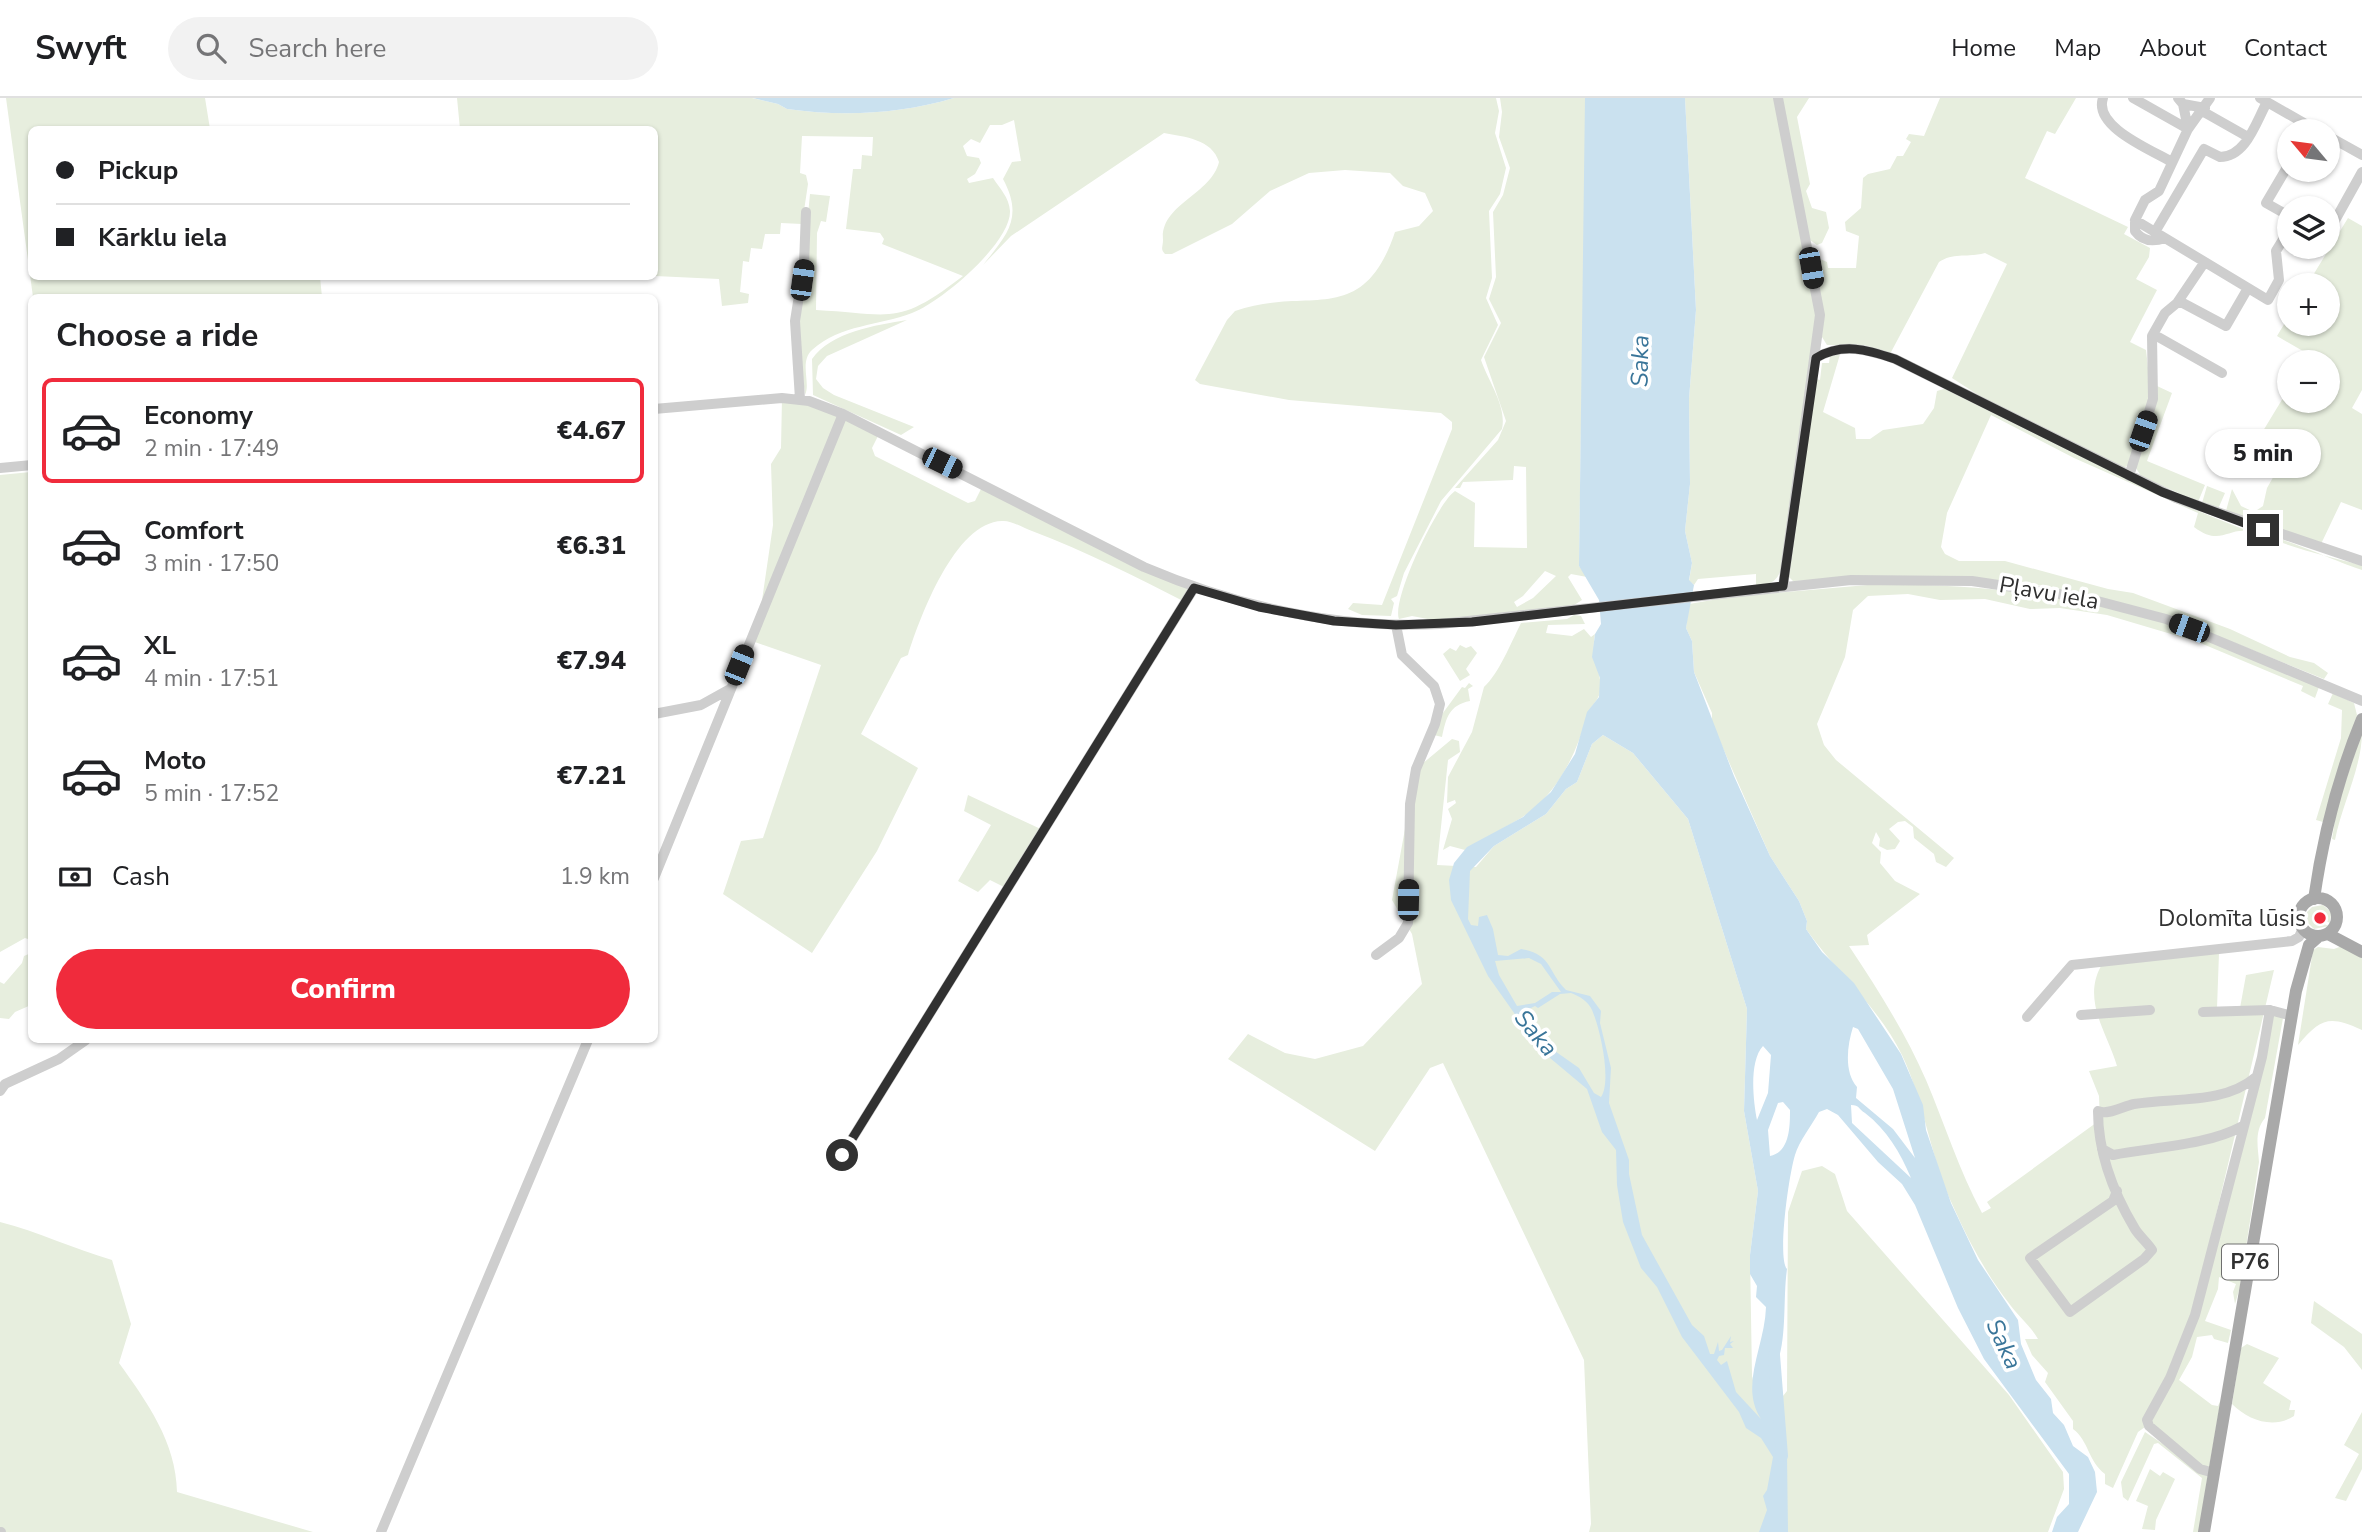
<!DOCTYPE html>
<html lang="en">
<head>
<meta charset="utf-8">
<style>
	:root { --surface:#fff; --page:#f2f2f2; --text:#202124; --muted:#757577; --line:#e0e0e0; --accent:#f02b3c }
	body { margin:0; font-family:"Nunito Sans",sans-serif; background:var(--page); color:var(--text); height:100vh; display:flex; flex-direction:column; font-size:26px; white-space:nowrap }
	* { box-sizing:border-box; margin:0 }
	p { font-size:23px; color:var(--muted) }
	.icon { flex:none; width:38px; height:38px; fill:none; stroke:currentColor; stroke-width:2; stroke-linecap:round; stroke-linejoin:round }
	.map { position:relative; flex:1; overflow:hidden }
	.drawer { position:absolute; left:28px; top:196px; width:630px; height:749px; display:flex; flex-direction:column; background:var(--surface); border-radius:10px; box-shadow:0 2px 5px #0004 }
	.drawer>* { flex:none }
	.top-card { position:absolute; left:28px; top:28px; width:630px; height:154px; border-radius:10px; box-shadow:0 2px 5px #0004; display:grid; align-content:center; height:154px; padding:0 28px; background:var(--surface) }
	.needle { width:46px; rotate:299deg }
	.buttons { position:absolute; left:2277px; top:21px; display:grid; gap:14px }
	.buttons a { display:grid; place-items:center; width:63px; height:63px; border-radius:50%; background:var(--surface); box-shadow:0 2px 5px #0004; font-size:35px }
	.end { position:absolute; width:32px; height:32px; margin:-16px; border:9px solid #313131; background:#fff; box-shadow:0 0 0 4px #fff }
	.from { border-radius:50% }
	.bubble { position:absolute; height:49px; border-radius:24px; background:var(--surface); box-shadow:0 2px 5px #0004; font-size:23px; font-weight:800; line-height:49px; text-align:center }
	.car { position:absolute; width:21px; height:42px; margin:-21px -10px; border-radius:9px; box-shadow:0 0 5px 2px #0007; background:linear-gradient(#222 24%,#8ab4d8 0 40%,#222 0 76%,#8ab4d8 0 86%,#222 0) }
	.top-card b { display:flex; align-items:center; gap:24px; height:66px; font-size:26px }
	.top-card b+b { border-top:2px solid var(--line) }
	.top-card i { width:18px; height:18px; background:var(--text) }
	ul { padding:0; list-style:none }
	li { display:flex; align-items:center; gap:21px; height:105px; margin:0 14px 10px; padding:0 14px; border:4px solid transparent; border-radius:10px }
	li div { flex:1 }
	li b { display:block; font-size:26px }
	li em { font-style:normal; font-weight:800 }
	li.on { border-color:var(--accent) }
	li>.icon { width:63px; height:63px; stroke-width:1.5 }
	h2 { padding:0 28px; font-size:32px; line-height:84px }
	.pay { display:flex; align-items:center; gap:18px; height:77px; padding:0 28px; font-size:26px }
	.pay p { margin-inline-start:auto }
	.action { display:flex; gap:14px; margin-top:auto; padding:14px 28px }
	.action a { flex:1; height:80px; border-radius:42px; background:var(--accent); color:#fff; font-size:28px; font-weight:800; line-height:80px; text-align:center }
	header { display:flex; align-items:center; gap:42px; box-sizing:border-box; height:98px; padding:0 35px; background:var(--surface); border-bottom:2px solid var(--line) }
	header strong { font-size:33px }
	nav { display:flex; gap:38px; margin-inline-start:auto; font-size:24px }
	.search { width:490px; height:63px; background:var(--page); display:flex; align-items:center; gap:18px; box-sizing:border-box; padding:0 24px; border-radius:38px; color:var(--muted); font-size:26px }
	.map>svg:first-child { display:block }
	.green { fill:#e7eede; fill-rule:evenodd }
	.water { fill:#cae1ef; fill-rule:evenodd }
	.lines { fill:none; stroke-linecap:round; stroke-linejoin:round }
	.river { stroke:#cae1ef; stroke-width:12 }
	.minor { stroke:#cecece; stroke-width:10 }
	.major { stroke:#a9a9a9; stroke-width:12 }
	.route { stroke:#313131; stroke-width:9 }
	.poi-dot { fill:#f02b3c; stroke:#fff; stroke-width:2.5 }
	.labels { text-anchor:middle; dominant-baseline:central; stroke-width:7; stroke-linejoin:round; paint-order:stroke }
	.shield { fill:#fff; stroke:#6f6f6f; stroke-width:2 }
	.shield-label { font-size:21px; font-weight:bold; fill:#313131 }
	.street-label { font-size:23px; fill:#313131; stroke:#fff }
	.poi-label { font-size:23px; fill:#313131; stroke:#fff; text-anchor:end }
	.water-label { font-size:24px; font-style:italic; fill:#397599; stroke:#fff }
</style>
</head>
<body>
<header>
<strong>Swyft</strong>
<div class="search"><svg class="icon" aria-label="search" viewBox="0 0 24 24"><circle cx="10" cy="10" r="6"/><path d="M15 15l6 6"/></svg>Search here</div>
<nav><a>Home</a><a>Map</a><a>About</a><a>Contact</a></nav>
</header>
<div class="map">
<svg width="2362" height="1434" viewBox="0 0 2362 1434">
	<rect width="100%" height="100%" fill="#fff"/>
	<!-- green -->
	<path class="green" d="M6,0H205L210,31L32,32V178L320,179L322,199H33Z
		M457,0H752L778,6L787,11C844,19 899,16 954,0H1496L1499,13L1495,35L1506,70L1500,96L1489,113L1492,180L1486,200L1498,227L1481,262C1488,283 1507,308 1502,331L1441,403L1404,475L1397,498L1391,501L1394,505L1391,518L1362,517L1348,511L1353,505L1382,507L1452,331V324L1441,315L1289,302L1200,286L1195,282L1227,222L1235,213C1308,187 1362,232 1395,134L1419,128L1433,113L1425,95L1403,88L1390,75L1345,72L1309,75L1270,93L1232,126L1172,156H1165C1160,151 1163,149 1163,142C1160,106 1211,97 1219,64C1212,41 1185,39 1164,35L1011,138L983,167C1007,137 1024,120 1003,81L1012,64L1021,63L1014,22L1002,27H990L980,45L971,41L963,48L967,58L979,60L981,65L975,76L967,81L969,85L993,80C1000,91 1009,99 1010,113C1011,145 940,205 912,215C879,228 841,226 812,252C799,264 811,285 805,297L797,230L810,96L830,98L826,124L821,123L817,135L816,212C892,216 897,229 963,178L882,146L884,141L880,135L846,131L853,71H861L862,57L872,58L873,39L802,38L800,75L806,77L808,86L802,126L781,125L780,136H765L762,151L751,150L749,164L743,163L740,194L749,196L748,205L722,208L719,181L655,178L654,32L460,31Z
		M1500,0H1653L1581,325L1579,468L1587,479L1571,476L1568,479L1582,502L1571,509L1438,523L1412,518L1399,521C1391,502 1438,404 1455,393L1475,405L1474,449L1527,450L1526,369L1514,368L1513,382L1463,384L1460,390H1455L1498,342L1506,323L1484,259L1501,225L1489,201L1496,179L1493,114L1503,97L1510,70L1499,39L1502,14ZM1545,473L1556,478L1533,500L1517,509L1514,504L1523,498Z
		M1685,0H1774L1817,222L1781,472C1775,486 1769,486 1756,487V476L1698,481L1694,487L1689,483L1692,465L1685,433L1690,386L1689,301L1696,212Z
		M1781,0H1809L1797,19L1810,86L1806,93L1812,110L1826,114L1829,130L1822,145L1817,147L1810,142Z
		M1940,0H2076L2055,36L2047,33L2025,80L2128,129L2124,136L2150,150L2149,159L2136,181L2157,192L2130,244L2146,252L2151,296L2128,367L2124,370L1986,302L1952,280L2007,166L1985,155C1968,160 1954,154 1939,164L1890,256L1864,247H1827L1822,239L1823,210L1813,158L1827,164L1828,170H1856L1859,138L1846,133L1845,124L1861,110L1863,80L1868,76L1890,71L1897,58H1903L1911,44L1906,41L1909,36L1924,38Z
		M2348,120L2362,128V292L2352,310L2362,316V412L2341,404L2321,446L2226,413L2232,391L2241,408L2254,414L2263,408L2267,390L2279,369H2270L2268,361L2258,368L2254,360L2246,361L2289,290V303H2328V264H2303L2308,256L2277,238L2289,218V226H2328V187H2307Z
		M907,222L827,258L818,268L816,281L823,290L834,297L914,329L901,337L813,297L812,261C831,234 876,227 907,222Z
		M1841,253L1823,314L1855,330L1856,341H1870L1883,332L1923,326L1934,310L1937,293L1947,290C2081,356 2215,435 2362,467V472C2334,463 2273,434 2246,433C2227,431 2219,448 2194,429L2198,415L2074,360L1991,317L1947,415L1941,449L1945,456L1959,463H2005L2108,491L2133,495L2230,531L2290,559L2314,565L2328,575L2324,581L2183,524L2050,489L1997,482L1928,478L1793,483L1788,478L1789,451L1816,281L1820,282L1822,265H1829L1830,258Z
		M2157,288L2172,295L2147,363L2205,387L2198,404L2141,378L2136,370Z
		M782,300L800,301L880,334L872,350L875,358L968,405L975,403L984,385L1194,490L1187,505C1136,479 1085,453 1032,433C1023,430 1011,422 1002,423C955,424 920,519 908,557L901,560L861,636L918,670L877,753L812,855L723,796L741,743L763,740L821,567L749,542L760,516L773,427L771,366L781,350Z
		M31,374V842L25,840L0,854V377Z
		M2207,388L2225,395L2218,411L2202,405Z
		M1879,486C1977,487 2077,495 2171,527C2221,544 2270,568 2319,589L2315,600L2301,593L2303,588L2198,544L2107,517L2060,510L2030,511L1985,501L1940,502L1908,496L1868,498L1853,512L1845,559L1817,626L1824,647L1836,662L1954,760L1946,769L1936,764L1934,756L1914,740L1913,729L1905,723L1898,724L1889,731L1900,743L1895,751L1887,752L1879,748L1880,741L1876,734L1872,745L1881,754L1880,765L1895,783L1920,796L1867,837L1869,847L1849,848C1877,890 1906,936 1926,982C1945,1027 1959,1072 1982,1115L1991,1110L1987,1104L2100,1022L2099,998L2089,973L2117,968C2107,934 2082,903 2101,868L2219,855L2217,910H2240L2246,877L2274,872L2194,1210L2145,1329L2138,1334L2113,1390L2105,1386V1376C2088,1363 2089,1343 2073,1331V1323L2045,1284L2048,1275L2032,1257L2025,1241H2038C2030,1227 2017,1217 2008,1204C1985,1174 1968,1142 1953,1108C1930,1059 1925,1006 1902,957C1878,908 1836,874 1806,831L1807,823L1799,803L1770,758L1712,625V615L1694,574L1692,543L1686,530L1689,506L1730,499Z
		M1574,517L1581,518L1585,526L1548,527L1546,535L1572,538L1584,531L1591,539L1595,536C1590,562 1603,573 1600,594C1598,604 1589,609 1587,618C1576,657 1557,697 1521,720C1503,731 1482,741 1465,752L1450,748L1443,752L1452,721L1448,711L1456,705L1455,702L1447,705L1448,679L1472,634L1484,589C1499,575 1510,547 1521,525L1567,521Z
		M1460,547L1466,550L1471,548L1477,555L1466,571L1470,577L1460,583L1443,556L1450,550L1456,553Z
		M1469,585L1473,588L1468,591L1470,603C1449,607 1446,620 1442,639L1434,637L1440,619L1462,589L1465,590Z
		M2333,595L2354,605L2357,617L2323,724L2316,722L2341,640L2342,612L2328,606Z
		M2362,634C2362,669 2342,706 2335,742L2332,741L2337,709Z
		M1603,637L1633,655L1688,721L1747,911L1744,1013L1758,1093L1750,1157L1752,1278L1763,1323L1787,1293L1788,1114L1802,1073L1822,1068L1835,1076L1847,1113L2009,1297L2063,1374L2064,1391L2048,1434H1589L1591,1426L1584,1262L1443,965L1430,970L1375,1053L1228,961L1248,936L1285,955L1315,961L1363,948L1422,886L1412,836L1392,802L1416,671L1452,641L1459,643L1460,654L1448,662L1437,767L1476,769L1494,748L1546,716L1566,691L1577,684L1592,646Z
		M968,697L1045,733L1008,791L990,782L978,794L958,783L991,727L964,713Z
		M2323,807L2331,814L2330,825L2324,822L2322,815H2316L2314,822L2329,828L2314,831L2307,824V814L2312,809Z
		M2342,848L2362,860V932C2329,917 2321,920 2298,947L2313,852L2318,849L2334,851Z
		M31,855V907L15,914L9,921L0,920V884L4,886L22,865L24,858Z
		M2272,916L2283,920L2265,1020C2254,1033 2258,1049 2259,1064L2240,1189L2235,1206L2233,1194L2236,1186L2219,1179L2218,1191L2205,1223L2231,1232L2228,1245L2214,1241L2212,1237L2197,1239L2192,1259L2179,1282L2212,1307L2218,1308L2221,1301L2209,1370L2206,1371L2153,1330L2149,1319L2190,1238Z
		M0,1124C39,1134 74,1151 112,1162L131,1226L119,1265C147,1304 176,1344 177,1394L313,1434H0Z
		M2314,1203L2362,1236V1272L2344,1249L2311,1225Z
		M2247,1246L2279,1260L2263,1285L2291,1303L2289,1312H2295L2294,1318C2274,1331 2249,1323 2232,1306L2241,1250Z
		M2362,1314V1371L2346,1403L2335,1400L2359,1356L2344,1347Z
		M2145,1334L2208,1376L2199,1434H2193L2202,1380L2158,1345L2154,1346L2128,1403L2123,1399L2121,1384Z
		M2150,1371L2160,1378L2163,1374L2175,1381L2156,1422L2155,1432L2142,1431L2148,1408L2136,1403Z"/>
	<!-- water -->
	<path class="water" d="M753,0H954C899,16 844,19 787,11L778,6Z
		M1585,0H1685L1696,212L1689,301L1690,386L1685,433L1692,465L1689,482L1694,487L1686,530L1692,543L1694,574L1734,678L1770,758L1799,803L1807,823L1806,831L1822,854L1854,885L1901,956L1923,1007L1926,1032L1951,1105L1978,1162L2018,1222L2021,1246L2036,1282L2051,1301L2053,1315L2064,1327L2073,1348L2088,1359L2095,1374L2097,1394L2078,1434H2052L2057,1419L2069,1406V1376L1984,1261L1958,1210L1915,1107L1902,1086L1878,1064L1838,1017L1827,1011L1819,1014C1812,1027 1799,1043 1795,1057C1789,1076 1777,1160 1787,1171C1782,1206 1789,1248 1771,1280L1780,1321L1778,1336L1787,1357L1788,1434H1759L1767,1412L1763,1398L1767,1392L1773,1359L1761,1340L1746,1330L1739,1314L1682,1239L1657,1189L1641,1170L1623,1124L1617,1087L1616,1052L1602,1034L1587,991L1550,960L1524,929L1488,878L1451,802L1449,782L1454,765L1467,749L1523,719L1551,694L1575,656L1587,614L1599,599L1600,580L1592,559L1595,536L1601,526L1599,502L1579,468ZM1603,637L1633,655L1688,721L1747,911L1744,1013L1758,1093L1750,1157V1176L1757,1188L1756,1199L1766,1209C1765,1248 1739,1288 1761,1321L1736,1294L1727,1263L1721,1267L1717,1262L1719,1258L1724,1257L1725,1250H1733L1730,1246L1734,1243L1730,1244L1731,1238L1722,1252L1719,1253L1718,1244L1714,1256H1710L1704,1238L1692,1227L1642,1137L1629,1076V1062L1609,1005L1611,970L1600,925L1601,913L1590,898L1566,892C1547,873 1553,857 1521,851L1508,858L1498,857L1493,831L1487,817L1479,819L1478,828L1471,827L1468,821L1470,773L1494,748L1546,716L1566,691L1577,684L1592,646ZM1529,860L1541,866L1561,894H1552L1535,905L1517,908L1499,877L1495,863ZM1571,895C1579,898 1588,903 1592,912C1600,930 1612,983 1601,999L1594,995L1579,970L1552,951L1526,919L1527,912L1535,908L1538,910L1560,896ZM1853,929L1858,931L1893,991L1915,1060L1893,1031L1856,1000L1857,989C1844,974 1847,948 1853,929ZM1763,948L1771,957L1768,995L1757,1022C1753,1002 1749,963 1763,948ZM1783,1004L1790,1012C1790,1028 1790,1054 1770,1058L1768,1032L1778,1005ZM1851,1007C1860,1007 1858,1011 1865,1015C1887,1032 1900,1054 1911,1080L1852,1025Z"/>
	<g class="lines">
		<!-- river -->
		<path class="river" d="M1774,1257L1782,1358"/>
		<!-- minor -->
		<path class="minor" d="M1778,0L1820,217L1783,488
			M2103,0C2093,29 2152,52 2172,64
			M2133,0L2188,31L2183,6
			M2178,0L2183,6L2205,10
			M2210,0L2188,31L2159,93L2145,102L2135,122L2268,202L2279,182L2276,153L2289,132
			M2260,0L2318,33
			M2202,13L2248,39
			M2328,38L2362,57
			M2289,66L2266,105L2289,118
			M2135,122V133C2143,144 2153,144 2165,140
			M2155,134L2204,51L2220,59C2246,59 2256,24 2267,4
			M2328,135L2362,74
			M2179,203L2226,228L2248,190
			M2153,236L2222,275
			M1816,260C1843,244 1868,252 1895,261L2176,400L2362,463
			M800,301L795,223L804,166L806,114
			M654,311L782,300L809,303L843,316L1144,469C1238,509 1337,531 1440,526L1851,482L1972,483L2086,500L2166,521L2362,603
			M0,370L32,367
			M2129,378L2153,301L2152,238L2165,215L2177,205L2204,165
			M654,616L701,607L728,592
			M654,780L843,316
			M1376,857L1399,840L1408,825L1410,706L1416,671L1435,626L1440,606L1434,588L1402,557L1396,527
			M2203,914L2270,912
			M2081,917L2150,912
			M2027,919L2072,867L2292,843L2299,839L2303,830
			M0,993L5,986L59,961L86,942
			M2102,1051L2113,1057C2153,1049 2206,1048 2243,1028
			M842,1057L1194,490
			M2117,1093L2113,1103L2030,1160L2070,1214L2144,1161L2152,1152C2148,1145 2140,1139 2135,1131C2114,1096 2098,1055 2098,1013C2108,1018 2123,1008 2134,1006C2174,999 2223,1007 2256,979
			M2214,1375L2200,1371L2149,1328L2147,1322L2170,1280L2195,1217L2262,959L2270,912L2292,918
			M0,1434H1
			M381,1434L588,942"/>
		<!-- major -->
		<path class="major" d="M2299 819a19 19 0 1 1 38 0a19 19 0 1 1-38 0Z
			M2314,801C2323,738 2338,679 2362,621
			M2328,836L2362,854
			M2204,1434L2296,893L2309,847L2318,839"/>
	</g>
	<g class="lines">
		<!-- route -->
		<path class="route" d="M842,1057L1194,490L1259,509L1334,523L1396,527L1472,524L1783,488L1816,260C1843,244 1868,252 1895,261L2162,394L2263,432"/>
	</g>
	<!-- markers -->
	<circle class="poi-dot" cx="2320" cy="820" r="7"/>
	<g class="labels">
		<!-- shield labels -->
		<rect class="shield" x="2222" y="1146.5" width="56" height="35" rx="5"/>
		<g class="shield-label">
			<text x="2250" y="1164">P76</text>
		</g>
		<!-- street labels -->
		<g class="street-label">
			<text transform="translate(2049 495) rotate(10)">Pļavu iela</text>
		</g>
		<!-- poi labels -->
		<g class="poi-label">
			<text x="2306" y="820">Dolomīta lūsis</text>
		</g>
		<!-- water labels -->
		<g class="water-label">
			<text transform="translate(1640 263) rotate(-89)">Saka</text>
			<text transform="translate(1536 935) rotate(50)">Saka</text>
			<text transform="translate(2004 1246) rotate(65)">Saka</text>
		</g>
	</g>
</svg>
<div class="buttons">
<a><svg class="needle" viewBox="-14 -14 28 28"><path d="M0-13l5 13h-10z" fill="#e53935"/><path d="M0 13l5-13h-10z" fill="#757577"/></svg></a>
<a><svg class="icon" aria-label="layers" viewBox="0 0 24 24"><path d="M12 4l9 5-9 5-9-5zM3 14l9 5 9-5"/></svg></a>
<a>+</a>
<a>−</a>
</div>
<i class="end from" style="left:842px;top:1057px"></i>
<i class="end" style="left:2263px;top:432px"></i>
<div class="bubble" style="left:2205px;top:331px;width:116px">5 min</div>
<i class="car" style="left:1811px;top:170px;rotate:170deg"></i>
<i class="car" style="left:802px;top:182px;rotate:8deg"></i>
<i class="car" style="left:2143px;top:333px;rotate:19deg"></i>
<i class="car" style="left:942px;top:365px;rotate:116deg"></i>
<i class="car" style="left:2189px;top:530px;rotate:290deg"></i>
<i class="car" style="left:739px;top:567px;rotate:22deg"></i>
<i class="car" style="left:1408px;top:802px;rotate:1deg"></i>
<div class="top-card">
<b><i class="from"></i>Pickup</b>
<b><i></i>Kārklu iela</b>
</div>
<section class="drawer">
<h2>Choose a ride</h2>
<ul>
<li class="on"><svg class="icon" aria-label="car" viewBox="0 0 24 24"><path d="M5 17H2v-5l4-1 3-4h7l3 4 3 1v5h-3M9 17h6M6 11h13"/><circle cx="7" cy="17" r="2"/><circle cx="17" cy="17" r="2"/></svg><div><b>Economy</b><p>2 min · 17:49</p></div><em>€4.67</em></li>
<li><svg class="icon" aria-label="car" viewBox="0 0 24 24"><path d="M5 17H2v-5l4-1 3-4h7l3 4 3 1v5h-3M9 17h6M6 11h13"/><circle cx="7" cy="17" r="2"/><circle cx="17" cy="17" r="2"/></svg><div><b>Comfort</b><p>3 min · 17:50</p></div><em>€6.31</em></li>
<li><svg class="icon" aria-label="car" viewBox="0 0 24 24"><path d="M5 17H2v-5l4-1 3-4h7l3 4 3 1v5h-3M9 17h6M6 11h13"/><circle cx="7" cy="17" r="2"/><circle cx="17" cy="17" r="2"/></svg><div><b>XL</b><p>4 min · 17:51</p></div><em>€7.94</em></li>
<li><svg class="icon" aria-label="car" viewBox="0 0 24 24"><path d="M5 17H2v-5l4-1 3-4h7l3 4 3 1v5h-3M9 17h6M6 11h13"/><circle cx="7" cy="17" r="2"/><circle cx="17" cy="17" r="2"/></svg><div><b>Moto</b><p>5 min · 17:52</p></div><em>€7.21</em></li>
</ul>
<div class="pay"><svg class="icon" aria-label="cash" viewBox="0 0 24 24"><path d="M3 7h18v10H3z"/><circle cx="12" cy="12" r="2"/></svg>Cash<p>1.9 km</p></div>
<div class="action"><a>Confirm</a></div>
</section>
</div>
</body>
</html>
